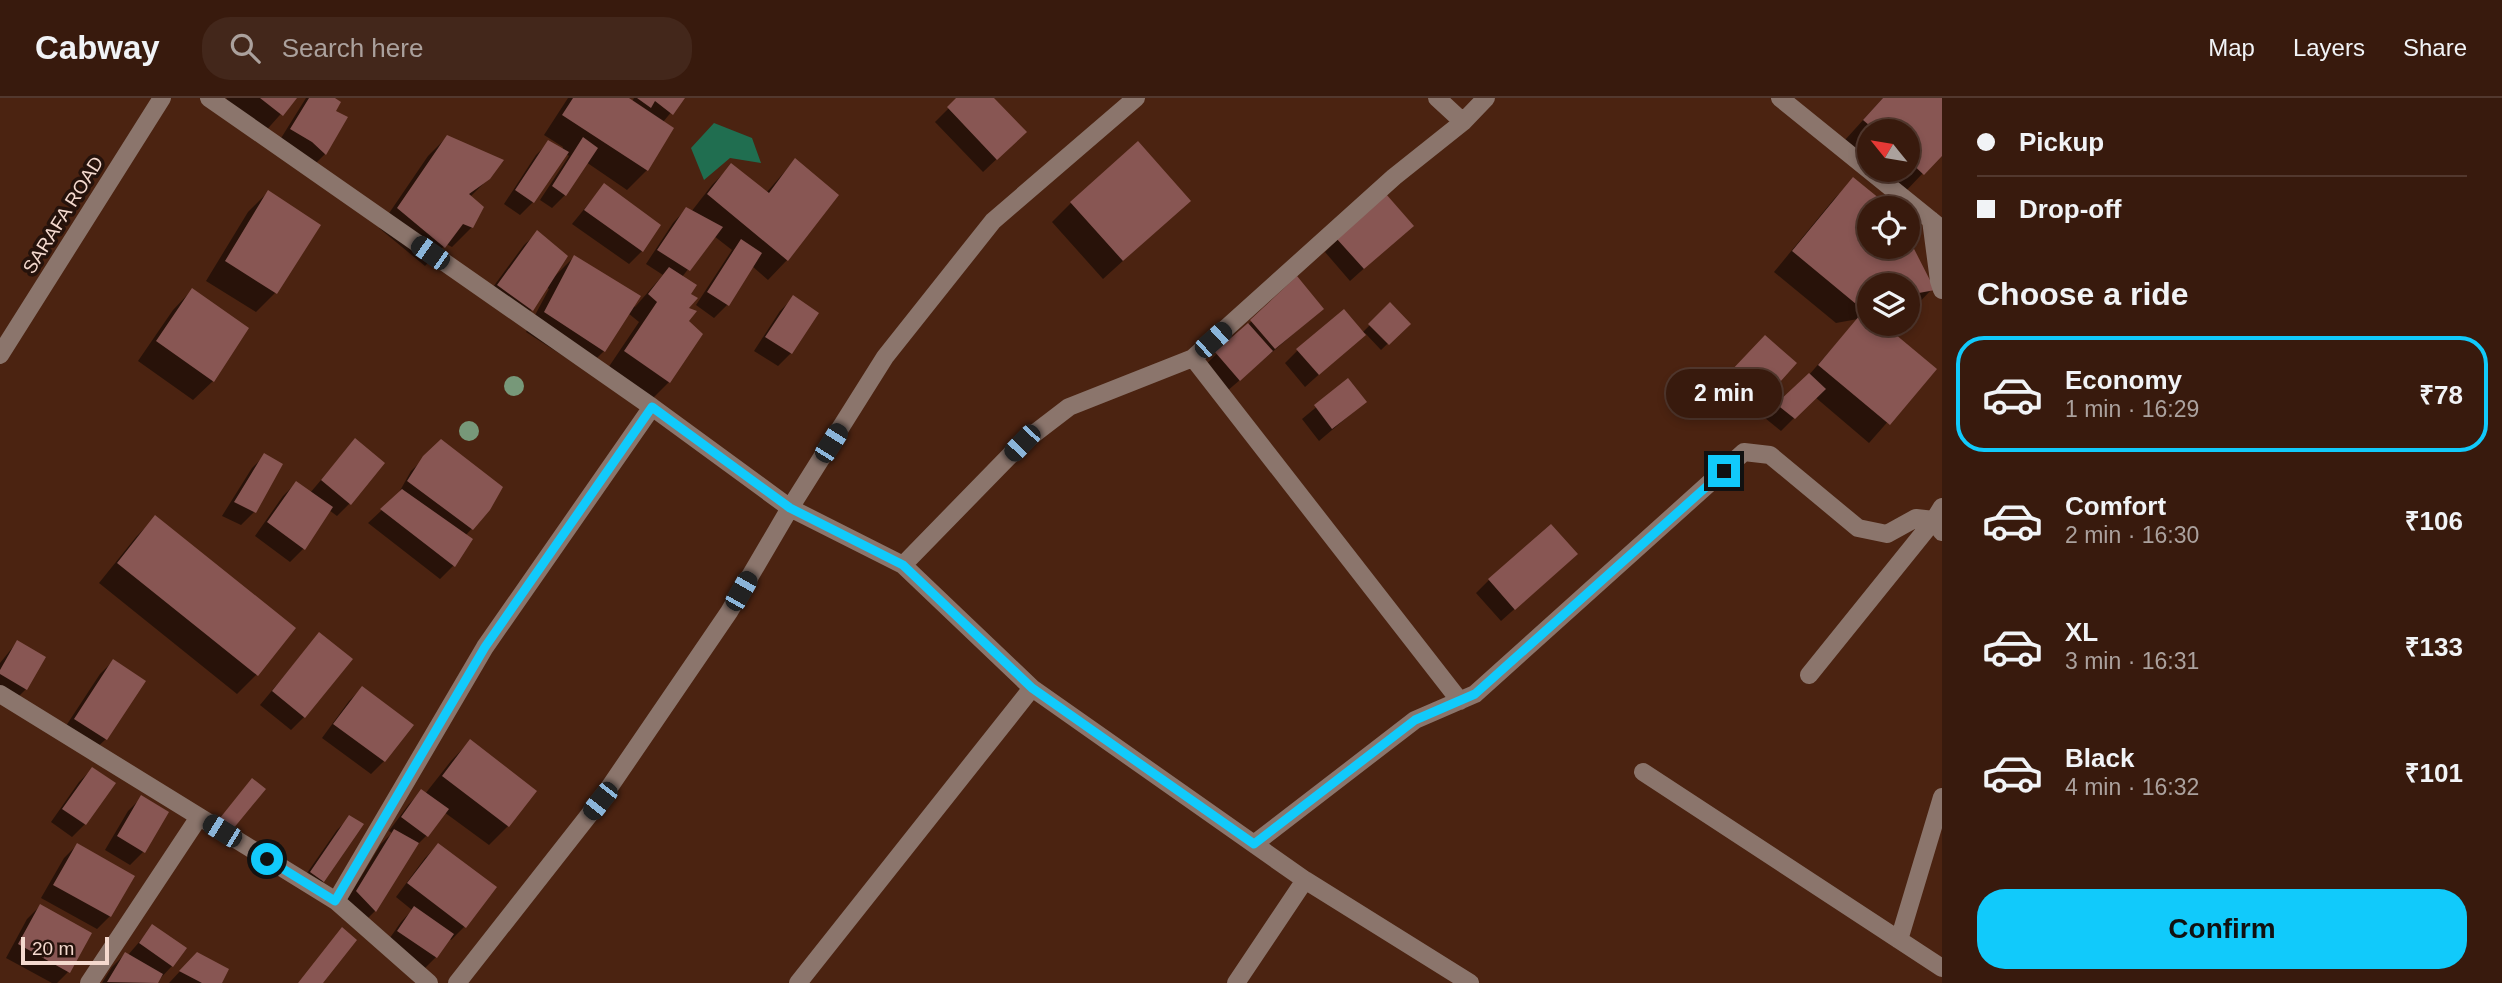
<!DOCTYPE html>
<html lang="en">
<head>
<meta charset="utf-8">
<style>
	:root { --surface:#381a0d; --page:#43271b; --text:#f1f3f6; --muted:#aba19d; --line:#52382e; --accent:#11cafb }
	body { margin:0; font-family:Helvetica,sans-serif; background:var(--page); color:var(--text); height:100vh; display:flex; flex-direction:column; font-size:26px; white-space:nowrap }
	* { box-sizing:border-box; margin:0 }
	p { font-size:23px; color:var(--muted) }
	.icon { flex:none; width:38px; height:38px; fill:none; stroke:currentColor; stroke-width:2; stroke-linecap:round; stroke-linejoin:round }
	.map { position:relative; flex:1; overflow:hidden }
	.drawer { display:flex; flex-direction:column; background:var(--surface); width:560px }
	.drawer>* { flex:none }
	.top-card { display:grid; align-content:center; height:154px; padding:0 35px; background:var(--surface) }
	.needle { width:46px; rotate:300deg }
	.buttons { position:absolute; left:1857px; top:21px; display:grid; gap:14px }
	.buttons a { display:grid; place-items:center; width:63px; height:63px; border-radius:50%; background:var(--surface); box-shadow:0 4px 10px #0003,0 0 0 2px var(--line); font-size:35px }
	.scale { position:absolute; left:21px; bottom:18px; width:88px; box-sizing:border-box; padding-left:7px; border:4px solid #f4d9ce; border-top:0; font-size:19px; line-height:24px; white-space:nowrap; color:#f4d9ce; -webkit-text-stroke:5px #25120b; paint-order:stroke }
	.end { position:absolute; width:32px; height:32px; margin:-16px; border:9px solid #11cafb; background:#111; box-shadow:0 0 0 4px #111 }
	.from { border-radius:50% }
	.bubble { position:absolute; height:49px; border-radius:24px; background:var(--surface); box-shadow:0 4px 10px #0003,0 0 0 2px var(--line); font-size:23px; font-weight:700; line-height:49px; text-align:center }
	.car { position:absolute; width:21px; height:42px; margin:-21px -10px; border-radius:9px; box-shadow:0 0 5px 2px #0007; background:linear-gradient(#222 24%,#8ab4d8 0 40%,#222 0 76%,#8ab4d8 0 86%,#222 0) }
	.top-card b { display:flex; align-items:center; gap:24px; height:66px; font-size:26px }
	.top-card b+b { border-top:2px solid var(--line) }
	.top-card i { width:18px; height:18px; background:var(--text) }
	ul { padding:0; list-style:none }
	li { display:flex; align-items:center; gap:21px; height:116px; margin:0 14px 10px; padding:0 21px; border:4px solid transparent; border-radius:28px }
	li div { flex:1 }
	li b { display:block; font-size:26px }
	li em { font-style:normal; font-weight:700 }
	li.current { border-color:var(--accent) }
	li>.icon { width:63px; height:63px; stroke-width:1.5 }
	h2 { padding:0 35px; font-size:32px; line-height:84px }
	.primary-button { display:flex; gap:14px; margin-top:auto; padding:14px 35px }
	.primary-button a { flex:1; height:80px; border-radius:28px; background:var(--accent); color:#111; font-size:28px; font-weight:700; line-height:80px; text-align:center }
	header { display:flex; align-items:center; gap:42px; box-sizing:border-box; height:98px; padding:0 35px; background:var(--surface); border-bottom:2px solid var(--line) }
	header strong { font-size:33px }
	nav { display:flex; gap:38px; margin-inline-start:auto; font-size:24px }
	.search { width:490px; height:63px; background:var(--page); display:flex; align-items:center; gap:18px; box-sizing:border-box; padding:0 24px; border-radius:28px; color:var(--muted); font-size:26px }
	main { display:flex; flex:1; min-height:0 }
	.map>svg:first-child { display:block }
	.forest { fill:#206e50 }
	.shadow { fill:#0007 }
	.building { fill:#885653 }
	.lines { fill:none; stroke-linecap:round; stroke-linejoin:round }
	.minor { stroke:#8b756c; stroke-width:18 }
	.tree { fill:#779879 }
	.route { stroke:#11cafb; stroke-width:9 }
	.labels { text-anchor:middle; dominant-baseline:central; stroke-width:7; stroke-linejoin:round; paint-order:stroke }
	.street-label { font-size:19px; fill:#f4d9ce; stroke:#25120b }
</style>
</head>
<body>
<header>
<strong>Cabway</strong>
<div class="search"><svg class="icon" aria-label="search" viewBox="0 0 24 24"><circle cx="10" cy="10" r="6"/><path d="M15 15l6 6"/></svg>Search here</div>
<nav><a>Map</a><a>Layers</a><a>Share</a></nav>
</header>
<main>
<div class="map">
<svg width="1942" height="885" viewBox="0 0 1942 885">
	<rect width="100%" height="100%" fill="#4b2311"/>
	<!-- forest -->
	<path class="forest" d="M714,25L752,40L761,65L730,60L704,82L691,50Z"/>
	<!-- shadow -->
	<path class="shadow" d="M227,0H295L263,36L223,6Z
		M306,0H331L334,14L325,56L312,69L278,45Z
		M568,0H626L632,4L634,0H683L663,24L672,30L647,72L627,92L586,64L565,97L552,110L540,102L569,58L566,56L533,104L520,117L504,106L536,57L549,44L562,52L563,49L544,37Z
		M959,0H992L1025,34L983,74L935,24Z
		M1883,0H1942V55L1904,95L1878,72H1908V33H1869V64L1845,42Z
		M447,39L489,80L470,99L482,109L472,129L452,149L446,146L425,168L379,130L428,58Z
		M795,62L836,97L787,162L768,182L752,168L727,207L714,220L696,207L732,152L714,138L682,179L689,197L686,223L669,284L650,303L606,273L639,224L628,215L604,253L585,272L526,234L549,191L546,189L532,211L519,224L485,200L524,147L537,135L555,178L574,159L635,209L663,177L646,166L673,125L686,111L691,114L712,87L731,68L766,95Z
		M1853,82L1888,110H1869V149H1908V142L1932,191L1913,211L1908,212V187H1869V226H1880L1934,271L1869,345L1815,299L1781,333L1765,320L1808,278L1858,221L1836,225L1774,174L1834,101Z
		M604,87L642,153L629,166L572,126Z
		M268,94L275,195L256,214L206,183L248,114Z
		M1189,103L1103,181L1052,124L1071,105Z
		M1398,140L1350,183L1325,154L1338,141Z
		M192,192L213,283L193,302L138,263L173,212Z
		M793,200L817,215L791,255L778,268L754,253L780,213Z
		M1390,207L1408,226L1381,252L1365,235L1305,289L1285,265L1298,252L1362,235Z
		M1322,211L1226,294L1203,269L1252,223Z
		M1752,253L1762,302L1749,315L1718,289Z
		M1348,283L1365,304L1319,343L1302,321Z
		M355,342L350,405L337,418L329,412L303,451L290,464L255,438L283,398L296,385L310,395Z
		M441,344L489,411L466,437L471,441L453,468L440,481L368,425L397,398L411,373Z
		M265,357L254,414L241,427L222,418L252,370Z
		M155,420L294,531L256,577L237,596L99,485L136,439Z
		M1562,469L1501,523L1476,495L1489,482Z
		M319,536L304,619L291,632L260,607Z
		M17,544L26,591L13,604L0,597V565Z
		M113,563L143,583L106,641L92,654L62,634L100,576Z
		M362,590L411,627L384,663L371,676L322,640L349,603Z
		M470,643L508,728L489,747L444,714L426,738L412,752L375,813L362,826L344,807L381,746L392,735L389,733L409,706L422,693L425,696L451,663Z
		M92,671L113,686L85,726L72,739L51,724L79,684Z
		M141,700L143,754L130,767L105,752L128,713Z
		M350,719L323,783L310,796L298,788L337,732Z
		M77,747L110,818L97,831L41,800L64,760Z
		M438,747L464,829L451,842L449,840L436,859L423,872L385,847L401,824L412,812L396,799L425,760Z
		M40,808L68,874L57,885H52L6,860L27,821Z
		M153,828L172,868L156,885H102L112,869L125,856L128,857Z
		M184,869L220,885H169Z"/>
	<!-- building -->
	<path class="building" d="M260,0H297L283,18Z
		M309,0H335L341,4L336,13L348,19L326,57L312,44L290,31Z
		M573,0H629L674,30L648,73L562,17Z
		M637,0H685L673,17L655,3L651,10Z
		M956,0H994L1027,34L997,62L947,9Z
		M1883,0H1942V58L1924,77L1908,62V33H1876L1863,22Z
		M447,37L504,62L490,81L469,96L484,109L473,130L463,126L445,150L397,110Z
		M583,39L598,50L566,98L552,88Z
		M548,42L569,54L534,105L515,92Z
		M1138,43L1191,103L1123,163L1070,104Z
		M795,60L839,97L788,163L707,96L731,65L769,95Z
		M1853,79L1891,110H1869V149H1908V124L1917,132L1909,141L1935,192L1908,197V187H1869V204L1856,206L1792,153Z
		M604,85L661,127L643,154L584,112Z
		M268,92L321,127L277,196L225,163Z
		M1386,96L1414,128L1364,171L1336,140Z
		M686,109L723,129L690,173L657,152Z
		M537,132L568,158L533,213L497,187Z
		M741,141L762,155L729,208L707,194Z
		M574,157L641,198L605,254L544,214Z
		M669,169L697,187L691,196L698,200L689,210L697,213L689,223L703,236L670,285L624,253L657,204L648,196Z
		M1297,178L1324,211L1275,251L1250,222Z
		M192,190L249,230L214,284L156,243Z
		M793,197L819,215L792,256L765,239Z
		M1390,204L1411,226L1389,247L1368,226Z
		M1344,211L1366,237L1319,277L1296,251Z
		M1865,211L1869,214V226H1883L1937,271L1890,327L1818,267Z
		M1248,225L1273,253L1240,283L1215,254Z
		M1765,237L1797,265L1763,303L1729,275Z
		M1809,275L1826,291L1795,321L1776,306Z
		M1348,280L1367,304L1332,331L1314,307Z
		M355,340L385,365L351,407L321,382Z
		M441,341L503,389L490,412L473,432L407,383L423,358Z
		M264,355L283,366L256,415L234,404Z
		M296,383L333,409L305,452L267,424Z
		M402,391L473,441L455,469L380,411Z
		M155,417L296,530L258,578L117,465Z
		M1551,426L1578,456L1515,512L1488,481Z
		M319,534L353,561L305,620L272,593Z
		M17,542L46,559L27,592L0,576V572Z
		M113,561L146,583L107,642L74,621Z
		M362,588L414,627L385,664L333,626Z
		M470,641L537,693L509,729L442,678Z
		M92,669L116,685L86,727L62,711Z
		M252,680L266,691L233,731L220,720Z
		M421,691L449,711L428,739L401,719Z
		M141,697L169,714L145,755L117,738Z
		M349,717L364,726L324,784L310,774Z
		M394,731L419,745L376,814L356,793Z
		M77,745L135,778L111,819L53,787Z
		M438,745L497,789L466,830L407,785Z
		M40,806L92,835L70,875L18,846Z
		M414,808L454,836L437,860L397,833Z
		M152,826L187,850L173,869L139,845Z
		M342,829L357,842L323,885H298Z
		M125,854L163,876L158,885L107,884Z
		M197,854L229,871L222,885H202L179,873Z"/>
	<g class="lines">
		<!-- minor -->
		<path class="minor" d="M209,0L652,309L790,410L903,467L1032,590L1305,782L1470,885
			M1437,0L1463,24
			M1780,0L1942,131
			M1931,122L1939,183L1942,192
			M0,257L162,0
			M1193,260L1460,603
			M903,467L1022,345L1069,309L1193,260L1394,79L1463,24L1486,0
			M1809,577L1934,422L1942,409
			M0,596L336,803L429,885
			M1643,674L1942,870
			M1254,746L1415,622L1475,596L1744,354L1770,357L1858,430L1887,436L1916,420L1934,422L1942,434
			M336,803L485,549L652,309
			M1899,842L1942,699
			M89,885L199,719
			M457,885L600,703L729,514L790,410L885,259L993,123L1136,0
			M798,885L1032,590
			M1236,885L1305,782"/>
	</g>
	<!-- trees -->
	<g class="tree">
		<circle cx="514" cy="288" r="10"/>
		<circle cx="469" cy="333" r="10"/>
	</g>
	<g class="lines">
		<!-- route -->
		<path class="route" d="M267,761L335,803L485,549L652,309L790,410L903,467L1032,590L1254,746L1415,622L1475,596L1724,373"/>
	</g>
	<g class="labels">
		<!-- street labels -->
		<g class="street-label">
			<text transform="translate(63 117) rotate(-58)">SARAFA ROAD</text>
		</g>
	</g>
</svg>
<div class="buttons">
<a><svg class="needle" viewBox="-14 -14 28 28"><path d="M0-13l5 13h-10z" fill="#e53935"/><path d="M0 13l5-13h-10z" fill="#aba19d"/></svg></a>
<a><svg class="icon" aria-label="locate" viewBox="0 0 24 24"><circle cx="12" cy="12" r="6"/><path d="M12 2v4M12 18v4M2 12h4M18 12h4"/></svg></a>
<a><svg class="icon" aria-label="layers" viewBox="0 0 24 24"><path d="M12 4l9 5-9 5-9-5zM3 14l9 5 9-5"/></svg></a>
</div>
<div class="scale">20 m</div>
<i class="end from" style="left:267px;top:761px"></i>
<i class="end" style="left:1724px;top:373px"></i>
<div class="bubble" style="left:1666px;top:271px;width:116px">2 min</div>
<i class="car" style="left:430px;top:155px;rotate:305deg"></i>
<i class="car" style="left:1213px;top:242px;rotate:48deg"></i>
<i class="car" style="left:831px;top:345px;rotate:32deg"></i>
<i class="car" style="left:1022px;top:345px;rotate:224deg"></i>
<i class="car" style="left:741px;top:493px;rotate:30deg"></i>
<i class="car" style="left:600px;top:703px;rotate:218deg"></i>
<i class="car" style="left:222px;top:733px;rotate:302deg"></i>
</div>
<section class="drawer">
<div class="top-card">
<b><i class="from"></i>Pickup</b>
<b><i></i>Drop-off</b>
</div>
<h2>Choose a ride</h2>
<ul>
<li class="current"><svg class="icon" aria-label="car" viewBox="0 0 24 24"><path d="M5 17H2v-5l4-1 3-4h7l3 4 3 1v5h-3M9 17h6M6 11h13"/><circle cx="7" cy="17" r="2"/><circle cx="17" cy="17" r="2"/></svg><div><b>Economy</b><p>1 min · 16:29</p></div><em>₹78</em></li>
<li><svg class="icon" aria-label="car" viewBox="0 0 24 24"><path d="M5 17H2v-5l4-1 3-4h7l3 4 3 1v5h-3M9 17h6M6 11h13"/><circle cx="7" cy="17" r="2"/><circle cx="17" cy="17" r="2"/></svg><div><b>Comfort</b><p>2 min · 16:30</p></div><em>₹106</em></li>
<li><svg class="icon" aria-label="car" viewBox="0 0 24 24"><path d="M5 17H2v-5l4-1 3-4h7l3 4 3 1v5h-3M9 17h6M6 11h13"/><circle cx="7" cy="17" r="2"/><circle cx="17" cy="17" r="2"/></svg><div><b>XL</b><p>3 min · 16:31</p></div><em>₹133</em></li>
<li><svg class="icon" aria-label="car" viewBox="0 0 24 24"><path d="M5 17H2v-5l4-1 3-4h7l3 4 3 1v5h-3M9 17h6M6 11h13"/><circle cx="7" cy="17" r="2"/><circle cx="17" cy="17" r="2"/></svg><div><b>Black</b><p>4 min · 16:32</p></div><em>₹101</em></li>
</ul>
<div class="primary-button"><a>Confirm</a></div>
</section>
</main>
</body>
</html>
